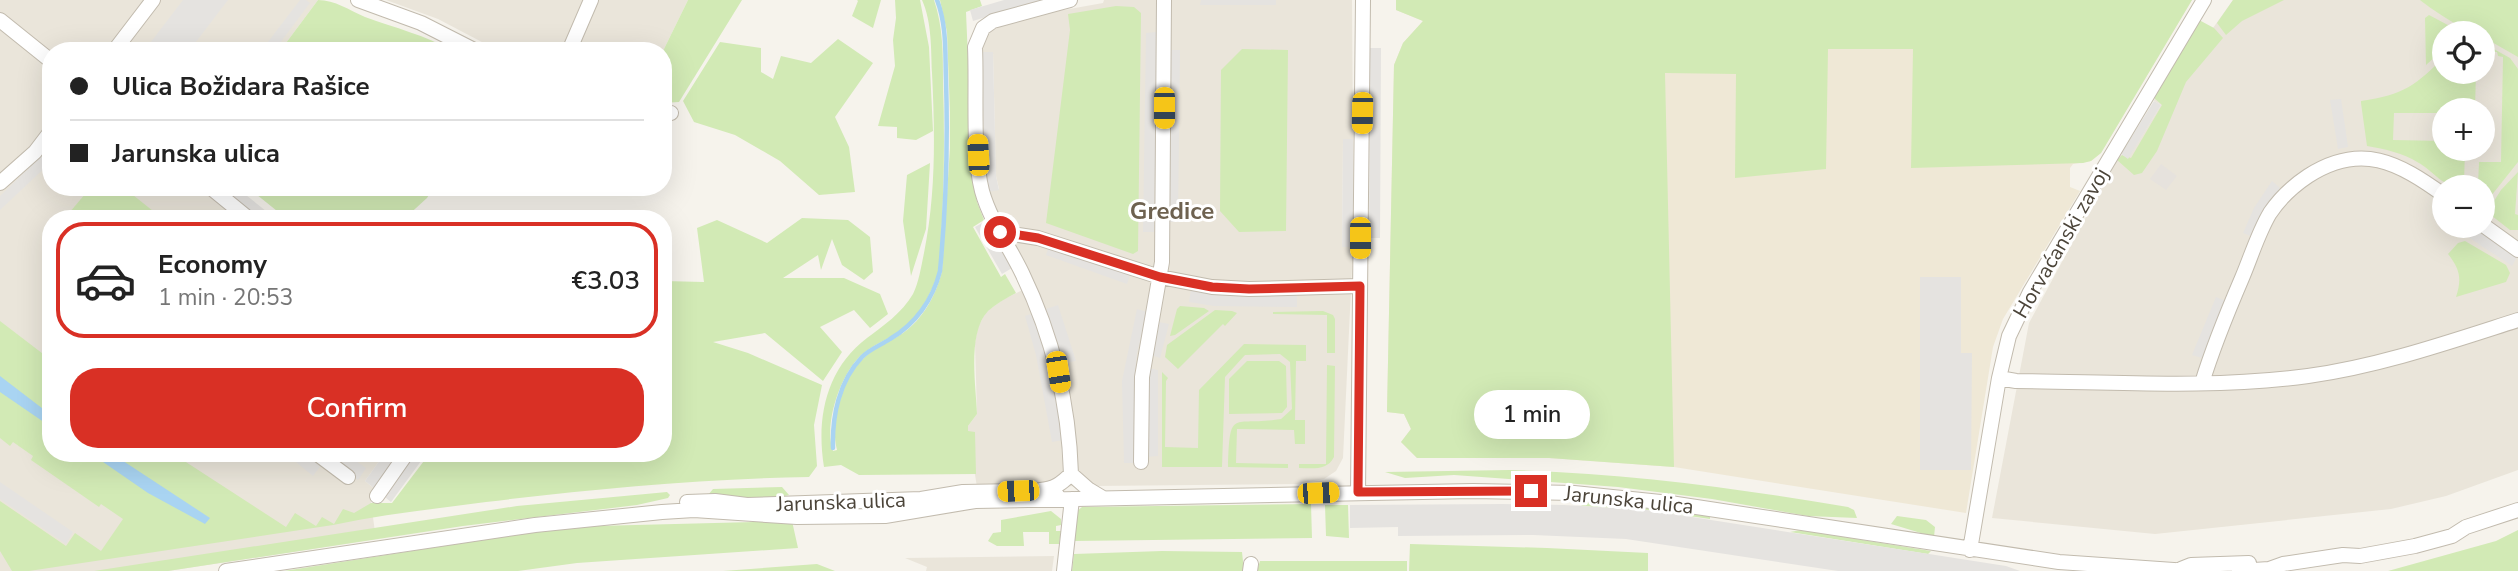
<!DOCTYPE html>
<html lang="en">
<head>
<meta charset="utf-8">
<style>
	:root { --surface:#fff; --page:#f6f6f6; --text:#222; --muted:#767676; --line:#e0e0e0; --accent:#d93025 }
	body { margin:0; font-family:"Nunito Sans",sans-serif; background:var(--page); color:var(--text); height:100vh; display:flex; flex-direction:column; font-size:26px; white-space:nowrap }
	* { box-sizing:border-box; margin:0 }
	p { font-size:23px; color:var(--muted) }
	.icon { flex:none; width:38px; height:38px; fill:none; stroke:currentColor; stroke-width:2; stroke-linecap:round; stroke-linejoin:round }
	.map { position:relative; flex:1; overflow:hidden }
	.panel { position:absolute; left:42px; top:210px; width:630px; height:252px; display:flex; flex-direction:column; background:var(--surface); border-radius:28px; box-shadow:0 7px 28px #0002 }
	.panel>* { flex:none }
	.banner { position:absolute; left:42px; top:42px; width:630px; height:154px; border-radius:28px; box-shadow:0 7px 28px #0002; display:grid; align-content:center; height:154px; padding:0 28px; background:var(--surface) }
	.controls { position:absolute; left:2432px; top:21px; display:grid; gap:14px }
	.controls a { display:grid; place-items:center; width:63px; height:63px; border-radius:50%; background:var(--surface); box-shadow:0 7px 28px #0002; font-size:35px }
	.end { position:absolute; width:32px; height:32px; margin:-16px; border:9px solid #d93025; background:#fff; box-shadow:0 0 0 4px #fff }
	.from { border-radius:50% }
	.bubble { position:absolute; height:49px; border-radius:24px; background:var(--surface); box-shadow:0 7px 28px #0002; font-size:23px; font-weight:600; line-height:49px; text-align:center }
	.car { position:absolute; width:21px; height:42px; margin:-21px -10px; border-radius:9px; box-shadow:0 0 5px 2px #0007; background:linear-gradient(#f5c518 24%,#345 0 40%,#f5c518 0 76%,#345 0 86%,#f5c518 0) }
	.banner b { display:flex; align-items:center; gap:24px; height:66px; font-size:26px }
	.banner b+b { border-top:2px solid var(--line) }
	.banner i { width:18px; height:18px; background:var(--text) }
	ul { padding:12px 0 0; list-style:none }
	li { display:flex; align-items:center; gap:21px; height:116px; margin:0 14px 10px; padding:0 14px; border:4px solid transparent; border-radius:28px }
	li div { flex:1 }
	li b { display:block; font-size:26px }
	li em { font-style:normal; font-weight:600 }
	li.selected { border-color:var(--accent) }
	li>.icon { width:63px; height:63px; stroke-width:1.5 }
	.primary-button { display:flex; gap:14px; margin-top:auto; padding:14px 28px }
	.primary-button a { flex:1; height:80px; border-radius:28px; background:var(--accent); color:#fff; font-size:28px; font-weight:600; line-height:80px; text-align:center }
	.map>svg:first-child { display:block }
	.residential { fill:#eae5da; fill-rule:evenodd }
	.industrial { fill:#e6e2dd }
	.education { fill:#efe8d6 }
	.green { fill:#d2eab5 }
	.parking { fill:#e5e3e0 }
	.water { fill:#a9d4f2 }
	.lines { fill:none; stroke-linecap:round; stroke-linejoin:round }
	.stream { stroke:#a9d4f2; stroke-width:4.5 }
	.minor-casing { stroke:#c2bbae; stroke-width:16 }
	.minor { stroke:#fff; stroke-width:14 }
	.route { stroke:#d93025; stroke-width:9 }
	.labels { text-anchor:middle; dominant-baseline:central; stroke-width:6; stroke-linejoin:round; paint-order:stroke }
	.street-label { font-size:21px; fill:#4b4439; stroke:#fff }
	.quarter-label { font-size:24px; font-weight:bold; fill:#6e6250; stroke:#fff }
</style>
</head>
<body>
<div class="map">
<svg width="2518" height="571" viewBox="0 0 2518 571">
	<rect width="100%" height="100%" fill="#f6f3ec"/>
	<!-- residential -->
	<path class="residential" d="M0,0H318L280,51H51V187H198L239,219H51V453H385L365,481L376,490L371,503L376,539L168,571H0Z
		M386,0H688L663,51H499L438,19Z
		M1104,0H1352L1353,139H1343L1342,247H1353L1343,458L1336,471L1324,479L1297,484L977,487L968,432V426L977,414L975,343L978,327L986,312L1004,299L1033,285L992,206L988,192L999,189L996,176L993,52H981L982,43L988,33L1002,26L1047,13L1103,3Z
		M2233,0H2518V470L2446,496L2391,509L2155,534L1992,518L2029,323L2119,156L2122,155L2128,158L2161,105L2154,101L2156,95L2213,28ZM2445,33H2483V72H2445ZM2445,110H2483V149H2445ZM2445,187H2483V226H2445Z
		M1054,556L1052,571H926L927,567L905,558Z"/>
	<!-- industrial -->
	<path class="industrial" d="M2161,164L2177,176L2166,190L2150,179Z"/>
	<!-- education -->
	<path class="education" d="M1396,0H2192L2101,153L2091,161L2073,164L2070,168V187L2080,191L2003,319L1993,347L1966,513L1674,467L1549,458H1417L1401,442L1411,429L1404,414L1387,412L1394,65L1403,43L1423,21L1396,10Z"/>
	<!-- green -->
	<path class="green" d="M318,0C335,0 349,10 365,17C395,28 425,35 453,51H280Z
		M688,0H742L679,102L663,103V51Z
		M857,0H881L873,28L852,16L858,1Z
		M895,0H920L929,47L933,131L916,140L897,138V127L878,126L895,66L893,40L896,18Z
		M922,0H934C943,27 943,52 943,80C945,144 944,206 939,270C933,290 922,311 907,326C894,337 878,342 865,352C842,369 823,423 833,451L837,450C829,420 843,376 866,356C878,345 895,340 907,330C925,316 937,292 942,271L950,148V112L947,32L940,0H980L982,6L966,12L973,176L977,202L984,220L973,227L1001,277L1005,274L1016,293C1006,298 996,304 988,311C967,333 976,386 977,414L968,426V431L975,432L976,474L859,475L841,465L824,467C816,418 826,369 867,338C883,326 902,313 913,294C919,282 921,267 924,253C936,194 935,134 932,73C931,50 932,22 922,0Z
		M1396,0H2192L2101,153L2091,161L2083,163L1911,168L1913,49H1828L1826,169L1735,178L1736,74L1665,73L1674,467L1549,458H1417L1401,442L1411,429L1404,414L1387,412L1394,65L1403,43L1423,21L1396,10Z
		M2233,0H2284L2242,21L2226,35L2217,23Z
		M2420,0H2518V57L2483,37V33C2466,33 2434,11 2420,0Z
		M1116,6L1134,7L1141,13L1138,251L1133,254L1046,223L1070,30L1068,14Z
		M2429,15L2461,32L2445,33V48L2426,65L2425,18Z
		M2199,20L2214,28L2223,38L2186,82L2157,151L2142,173L2134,175L2117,160L2122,155L2131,158L2162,105L2154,98Z
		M838,39L873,63L835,117L849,147L855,192L819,195L780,161L735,135L694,122L683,101L720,42L761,48V72L773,79L781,56L811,63Z
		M2483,43L2510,58L2518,69V162L2483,206V187H2470V185H2478L2479,162H2501L2503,57L2498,56L2497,52H2483Z
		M1242,49L1288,50L1286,231L1239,232L1220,211L1221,70Z
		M2445,56V72H2476L2475,110H2445V113H2394L2393,140L2445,141V149H2465L2464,184L2461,187C2443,187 2434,172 2419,163C2403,153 2385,149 2367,146L2361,103V101C2404,95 2416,85 2445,56Z
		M930,163L926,229L911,276L903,221L907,175Z
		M2518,172L2515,214L2518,215V230H2510L2487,212L2501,190Z
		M91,187H123L163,219H64Z
		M247,187H434L427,198L404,219H287Z
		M802,218L848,220L870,237L873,272L864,280L842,265L832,239L821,270L818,255L783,278H844L880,294L888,314L870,328L854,310L820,327L842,352L823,381L765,333L713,342L748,353L822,385L814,425L817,466L809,477C700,479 593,489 486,502C435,509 384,514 333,525L29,571H12L0,551V501L66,546L75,533L101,551L123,519L101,504L99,507L31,460L33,456L13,442L10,446L0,438V321L51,360V453H172L286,527L295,513L316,526L322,517L334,524L343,509L354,513L371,503H392L430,453H663V281L704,282L697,228L717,220L767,243Z
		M2465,241L2506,265L2510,273L2506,282L2456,297C2462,279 2460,269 2448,254L2458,243Z
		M1180,306L1204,308L1209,311L1175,335L1170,336L1177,309Z
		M1215,310L1232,311L1237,313L1225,326L1223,324L1178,369L1165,357L1167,345Z
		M1323,311L1333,315L1335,319V353H1327V315L1273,314V312Z
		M1244,344L1306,345V361H1296L1295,420H1305V444H1295L1294,430L1237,429L1236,463L1288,464V468L1228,467C1230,406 1232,427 1281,419L1292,409L1290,362L1280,354L1245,355L1225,377L1222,467H1162V372L1168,378L1166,381L1165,447L1198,448L1199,390Z
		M1247,361H1279L1286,366L1287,407L1282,413L1229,414V379Z
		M1327,365L1335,366L1334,457C1327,471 1313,468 1299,468V464H1326Z
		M1510,470C1624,473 1736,488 1848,507L1854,510L1857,518L1808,516L1712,499L1618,487L1454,475L1405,478L1385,472Z
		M782,487L789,495L770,499L708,495L713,489Z
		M667,492L670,495L668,498L637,505L463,526L168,571H94L517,506Z
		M1592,501L1710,516V519L1647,510L1581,506Z
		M1311,504L1312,538L1074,541L1076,512L1082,507Z
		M1325,505H1348L1349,538L1326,536Z
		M1051,511L1061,519V525L1056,526V531H1061L1059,544H1049V532H1023L1024,546H997L988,541L993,533L1001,532V520Z
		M1897,516L1926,520L1935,527L1934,537L1891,524Z
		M792,521L798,548L577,563L518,571H284L538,531L596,526Z
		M1801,530L1931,551L1928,554L1790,532Z
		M2518,530V571H2388L2496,541Z
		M1410,544L1547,548L1648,553V571H1409Z
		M1162,551L1242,552L1244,571H1072L1074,554Z
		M1260,561H1407V571H1257Z
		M817,564L835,571H723Z"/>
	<!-- parking -->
	<path class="parking" d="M183,0H228L189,51H144Z
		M300,0H306L310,3L274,51H261Z
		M1004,0H1041L973,21L970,10Z
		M1201,0H1276V5H1200Z
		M1157,32L1154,232H1143L1146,33Z
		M1370,48H1381L1380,238H1369Z
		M1168,50H1180L1178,222H1167Z
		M981,52H993L996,176L999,190L988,192L985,178Z
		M2341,99L2348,147L2338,149L2330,100Z
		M2154,101L2161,105L2128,159L2121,154Z
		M1343,139H1353V247H1342Z
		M51,147V162L0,210V196Z
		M2272,181L2280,188L2269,203L2253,237L2243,233L2254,208Z
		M218,187H236L276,219H258Z
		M986,221L1012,268L1002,274L975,227Z
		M2474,229L2517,257L2512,266L2468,237Z
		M1050,244L1131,272L1127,284L1046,255Z
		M1920,277H1961V353H1972L1971,470H1920Z
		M1191,289L1244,295H1297V307L1214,306L1189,302Z
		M2216,297L2226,301L2202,358L2192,355Z
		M1058,305L1076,361L1052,365L1063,440L1052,442L1036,355L1025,316Z
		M1137,309L1147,312L1137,353L1134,382L1135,463H1124L1122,381Z
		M1159,322L1169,324L1160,358L1151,355Z
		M1148,368L1158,370V456L1147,457Z
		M285,453H345L366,468L358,480L327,457L313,476Z
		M385,453H427L391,502L365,481Z
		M0,482L73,532L66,544L0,499Z
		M1502,504L1564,505L1647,510L2006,566L2020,571H1838L1626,539L1533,535L1398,536V527L1350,528V505Z"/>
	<!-- water -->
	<path class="water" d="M0,376L51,415V427L0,392Z
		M90,453H111L210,518L205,524L148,493Z"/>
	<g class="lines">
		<!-- stream -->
		<path class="stream" d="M833,448C832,416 839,381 862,357C870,349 881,345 890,339C916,324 933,299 940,271C946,207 948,144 946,80C945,53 947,26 937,0"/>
		<!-- minor casing -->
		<g class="minor-casing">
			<path id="minor" d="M358,0L421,23L476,51
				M1070,0L993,21L983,28L975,47C977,90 972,152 982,191C990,220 1009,246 1022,273C1052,335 1069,405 1071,474L1088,489L1103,498
				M0,20L51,61
				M114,51L153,0
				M569,51L591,0
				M663,114L671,113
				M0,183L35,152L51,131
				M210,187L249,219
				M2483,225L2518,250
				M1000,232L1038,238L1160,277L1212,287L1249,289L1360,286
				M1999,378L2016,381C2114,382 2211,389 2308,376C2380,366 2449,342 2518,320
				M2202,383C2213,347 2227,313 2242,278C2251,257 2258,233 2270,213C2280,198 2293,186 2308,176C2361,142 2398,162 2445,196
				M316,453L348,477
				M1141,462L1142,377L1162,262L1164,0
				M1040,490C1054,489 1061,484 1071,474
				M1358,492L1363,0
				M377,496L407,453
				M687,502L715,501L747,505L921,499L963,492L1018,491H1039L1057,495
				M1970,550L1999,378L2009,336L2030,292L2204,0
				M2181,569L2191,565L2249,563
				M226,571L535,525L662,512L694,510L797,517L885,516L975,501L1473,491L1574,493L1670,503L2059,562L2188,571
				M1064,571L1072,499
				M1250,571L1251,564
				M2239,571L2269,569L2283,564L2343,555L2360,556L2415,546L2452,536L2466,527L2518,510"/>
		</g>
		<!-- minor -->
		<use href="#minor" class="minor"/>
	</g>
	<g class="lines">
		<!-- route -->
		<path class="route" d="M1000,232L1038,238L1160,277L1212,287L1249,289L1360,286L1358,492L1531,491"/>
	</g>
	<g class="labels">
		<!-- street labels -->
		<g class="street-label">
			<text transform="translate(2061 243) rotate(-60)">Horvaćanski zavoj</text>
			<text transform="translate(1629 500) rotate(6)">Jarunska ulica</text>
			<text transform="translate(841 502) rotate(-2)">Jarunska ulica</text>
		</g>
		<!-- quarter labels -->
		<g class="quarter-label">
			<text x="1172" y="211">Gredice</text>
		</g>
	</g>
</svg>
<div class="controls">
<a><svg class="icon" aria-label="locate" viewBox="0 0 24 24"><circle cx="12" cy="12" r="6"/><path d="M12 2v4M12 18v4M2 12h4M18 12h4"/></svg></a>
<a>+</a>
<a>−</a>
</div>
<i class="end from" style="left:1000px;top:232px"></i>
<i class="end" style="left:1531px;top:491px"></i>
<div class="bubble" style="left:1474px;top:390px;width:116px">1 min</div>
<i class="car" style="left:1164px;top:108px;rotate:180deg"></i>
<i class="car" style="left:1362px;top:113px;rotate:181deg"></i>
<i class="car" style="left:978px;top:155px;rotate:357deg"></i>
<i class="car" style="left:1360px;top:238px;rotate:180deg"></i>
<i class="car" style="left:1058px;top:372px;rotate:171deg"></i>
<i class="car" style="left:1018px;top:491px;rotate:268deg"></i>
<i class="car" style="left:1318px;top:493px;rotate:88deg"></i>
<div class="banner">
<b><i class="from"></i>Ulica Božidara Rašice</b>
<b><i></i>Jarunska ulica</b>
</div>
<section class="panel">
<ul>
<li class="selected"><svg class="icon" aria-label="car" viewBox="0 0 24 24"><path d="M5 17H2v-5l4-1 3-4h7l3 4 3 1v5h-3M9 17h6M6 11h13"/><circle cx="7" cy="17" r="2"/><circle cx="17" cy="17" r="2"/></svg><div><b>Economy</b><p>1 min · 20:53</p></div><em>€3.03</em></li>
</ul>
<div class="primary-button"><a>Confirm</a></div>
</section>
</div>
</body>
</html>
